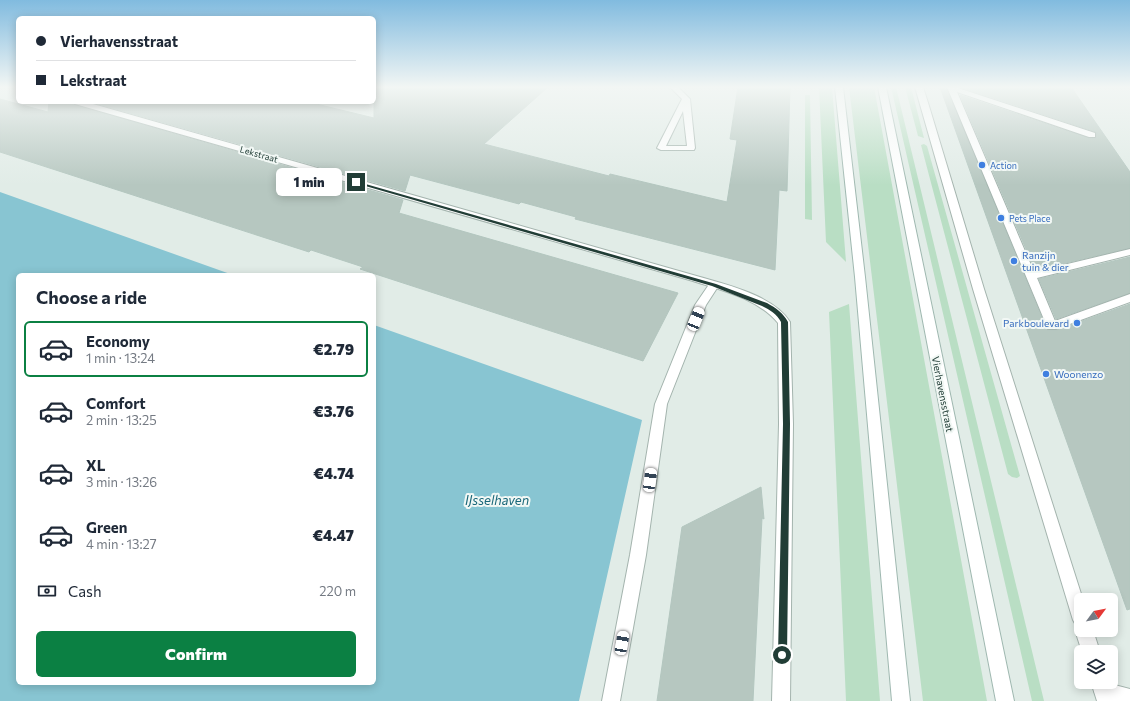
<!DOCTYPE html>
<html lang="en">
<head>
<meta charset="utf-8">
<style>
	:root { --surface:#fff; --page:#f2f2f3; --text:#1f2937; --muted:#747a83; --line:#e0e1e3; --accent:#0b8043 }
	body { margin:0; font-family:Commissioner,sans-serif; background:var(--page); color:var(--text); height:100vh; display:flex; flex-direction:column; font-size:15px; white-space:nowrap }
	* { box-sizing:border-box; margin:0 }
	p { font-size:13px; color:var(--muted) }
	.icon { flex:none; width:22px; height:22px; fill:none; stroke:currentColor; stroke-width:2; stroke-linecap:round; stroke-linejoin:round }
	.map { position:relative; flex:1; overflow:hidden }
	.drawer { position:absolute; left:16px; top:273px; width:360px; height:412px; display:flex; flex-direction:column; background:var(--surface); border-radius:6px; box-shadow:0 2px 10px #0003 }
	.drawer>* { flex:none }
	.hud { position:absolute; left:16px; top:16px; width:360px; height:88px; border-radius:6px; box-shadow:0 2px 10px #0003; display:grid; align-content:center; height:88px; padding:0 20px; background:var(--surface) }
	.needle { width:26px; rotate:58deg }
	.fabs { position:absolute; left:1074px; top:593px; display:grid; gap:8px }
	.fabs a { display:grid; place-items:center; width:44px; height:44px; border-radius:6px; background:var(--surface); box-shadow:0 2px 10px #0003; font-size:20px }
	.end { position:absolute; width:18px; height:18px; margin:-9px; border:5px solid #213d36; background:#fff; box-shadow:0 0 0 2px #fff }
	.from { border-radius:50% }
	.bubble { position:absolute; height:28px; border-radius:6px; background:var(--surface); box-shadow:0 2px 10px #0003; font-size:13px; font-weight:800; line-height:28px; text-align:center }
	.car { position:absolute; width:12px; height:24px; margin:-12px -6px; border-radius:5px; box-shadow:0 0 3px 1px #0007; background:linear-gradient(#fff 24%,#345 0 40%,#fff 0 76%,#345 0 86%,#fff 0) }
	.hud b { display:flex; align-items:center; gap:14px; height:38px; font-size:15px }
	.hud b+b { border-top:1px solid var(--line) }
	.hud i { width:10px; height:10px; background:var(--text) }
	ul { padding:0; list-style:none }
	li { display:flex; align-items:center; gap:12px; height:56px; margin:0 8px 6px; padding:0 12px; border:2px solid transparent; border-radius:6px }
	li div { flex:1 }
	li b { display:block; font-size:15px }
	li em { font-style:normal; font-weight:800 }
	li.selected { border-color:var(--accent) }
	li>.icon { width:36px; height:36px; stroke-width:1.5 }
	h2 { padding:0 20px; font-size:18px; line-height:48px }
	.pay { display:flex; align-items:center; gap:10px; height:44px; padding:0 20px; font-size:15px }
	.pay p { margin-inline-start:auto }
	.cta { display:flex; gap:8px; margin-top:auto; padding:8px 20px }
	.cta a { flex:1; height:46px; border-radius:6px; background:var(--accent); color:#fff; font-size:16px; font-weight:800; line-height:46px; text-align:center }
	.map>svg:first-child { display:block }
	.green { fill:#b9dec4 }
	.water { fill:#88c5d2 }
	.building { fill:#b6c7c0; stroke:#b3c6bf }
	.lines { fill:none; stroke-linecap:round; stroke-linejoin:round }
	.lane-casing { stroke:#a4b4ae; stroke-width:2 }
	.street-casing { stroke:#a4b4ae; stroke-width:2 }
	.secondary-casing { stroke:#9fb8b0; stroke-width:2 }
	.lane { fill:#fff; fill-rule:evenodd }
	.street { fill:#fff; fill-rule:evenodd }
	.secondary { fill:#fff; fill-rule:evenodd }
	.route { fill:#213d36 }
	.shop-dot { fill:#3f7fe0; stroke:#f2f8f5; stroke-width:1.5 }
	.labels { text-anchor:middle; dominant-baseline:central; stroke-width:4; stroke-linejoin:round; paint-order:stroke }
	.far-street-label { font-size:9px; fill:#213d36; stroke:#f2f8f5 }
	.far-shop-label { font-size:9px; fill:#366cbe; stroke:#f2f8f5; text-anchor:start }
	.shop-label { font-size:10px; fill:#366cbe; stroke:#f2f8f5; text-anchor:start }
	.street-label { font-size:10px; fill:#213d36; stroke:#f2f8f5 }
	.near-water-label { font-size:13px; font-style:italic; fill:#1a687a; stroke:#f2f8f5 }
</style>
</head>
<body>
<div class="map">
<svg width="1130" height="701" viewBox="0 0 1130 701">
	<rect width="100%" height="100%" fill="#e1ece7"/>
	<!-- green -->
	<path class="green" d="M819,87H832L846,262L826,242Z
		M849,87H874L987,701H923Z
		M891,87H896L1044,701H1032Z
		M905,87H911L924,138L918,136Z
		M805,95H810L812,220L805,219Z
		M924,144L927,146L1020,476L1017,478L1012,477L1008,474L921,145Z
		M849,304L880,701H846L829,312Z"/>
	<!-- water -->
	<path class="water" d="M0,192L233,275H18V683H374V325L642,420L579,701H0Z"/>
	<!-- building -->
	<path class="building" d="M374,87H548L484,144L609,176L610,174L727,202L737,140L730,139L738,87H790L787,191L779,190L775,270L575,219L576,217L521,202L519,204L410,175L405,191L91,102H308L374,118Z
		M940,87H946L1047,330H1057L1130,304V609L1127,610Z
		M960,87H1071L1130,172V248L1035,270L960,95L1089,138H1096V132Z
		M0,99L48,112L49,102H73L75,105L403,200L399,213L678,293L643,361L360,269L363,267L311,250L309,252L0,152Z
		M1130,257V293L1056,319L1039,279Z
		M761,487L764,519L762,518L753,701H657L682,527Z"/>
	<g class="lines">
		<!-- lane casing -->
		<g class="lane-casing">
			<path id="lane" d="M670,87H678L690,99L695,148L694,150H661L657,148L682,99ZM683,111L687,146H666Z
				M714,282L718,283L719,285L706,305L667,404L646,555L620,701H602L630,555L655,404L695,305L710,283Z
				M1103,682L1130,689V701H1106L1097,697L1094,691L1097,685Z"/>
		</g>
		<!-- street casing -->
		<g class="street-casing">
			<path id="street" d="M915,87H923L929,106L984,289L1083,600H1081V630H1093L1100,652H1082L1075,630L1077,627L1073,620L973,289Z
				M947,87H955L1095,133V137H1089L957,92L1034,272L1130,249V255L1037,278L1055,321L1130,294V302L1056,329H1048Z
				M74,102H86L700,277C728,285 774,296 790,322L793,424L790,701H772L779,424L778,323C759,299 721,290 693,281L75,104Z
				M1091,682H1109L1115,701H1097Z"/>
		</g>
		<!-- secondary casing -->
		<g class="secondary-casing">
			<path id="secondary" d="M835,87H843L865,277L910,701H892L855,277Z
				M878,87H886L1014,701H996Z"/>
		</g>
		<!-- lane -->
		<use href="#lane" class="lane"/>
		<!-- street -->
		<use href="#street" class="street"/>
		<!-- secondary -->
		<use href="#secondary" class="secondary"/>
	</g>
	<!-- sky -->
	<linearGradient id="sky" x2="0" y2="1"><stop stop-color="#81bbdf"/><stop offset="0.47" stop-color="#f2f6f4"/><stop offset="1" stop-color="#f2f6f4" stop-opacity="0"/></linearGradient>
	<rect width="1130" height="185" fill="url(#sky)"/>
	<!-- route -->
	<path class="route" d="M355,181L716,284L767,303C776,308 783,313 788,322L790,424L787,655L786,658L782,660L779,658L778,655L783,424L781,322C777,314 770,310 762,306L712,286L355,183Z"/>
	<!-- markers -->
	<g class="shop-dot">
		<circle cx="982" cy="165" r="4"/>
		<circle cx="1001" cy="218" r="4"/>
		<circle cx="1014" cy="261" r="4"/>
		<circle cx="1077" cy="323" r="4"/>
		<circle cx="1046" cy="374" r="4"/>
	</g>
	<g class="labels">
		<!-- far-street labels -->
		<g class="far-street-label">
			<text transform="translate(259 154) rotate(16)">Lekstraat</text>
		</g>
		<!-- far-shop labels -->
		<g class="far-shop-label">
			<text x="990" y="165">Action</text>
			<text x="1009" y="218">Pets Place</text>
		</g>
		<!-- shop labels -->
		<g class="shop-label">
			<text x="1022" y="255">Ranzijn<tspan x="1022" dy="12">tuin &amp; dier</tspan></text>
			<text x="1069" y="323" text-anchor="end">Parkboulevard</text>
			<text x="1054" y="374">Woonenzo</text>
		</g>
		<!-- street labels -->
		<g class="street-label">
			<text transform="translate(943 394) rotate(79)">Vierhavensstraat</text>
		</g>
		<!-- near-water labels -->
		<g class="near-water-label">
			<text x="497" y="500">IJsselhaven</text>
		</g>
	</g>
</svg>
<div class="fabs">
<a><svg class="needle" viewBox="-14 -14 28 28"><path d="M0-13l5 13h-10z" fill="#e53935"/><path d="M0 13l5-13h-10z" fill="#747a83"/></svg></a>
<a><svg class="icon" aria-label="layers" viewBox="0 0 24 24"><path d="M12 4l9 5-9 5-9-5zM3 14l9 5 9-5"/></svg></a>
</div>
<i class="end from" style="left:782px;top:655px"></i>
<i class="end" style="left:356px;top:182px"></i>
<div class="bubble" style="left:276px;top:168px;width:66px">1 min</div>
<i class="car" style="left:696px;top:319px;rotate:22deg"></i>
<i class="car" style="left:650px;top:480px;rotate:8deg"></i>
<i class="car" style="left:622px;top:643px;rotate:10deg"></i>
<div class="hud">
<b><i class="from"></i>Vierhavensstraat</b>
<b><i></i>Lekstraat</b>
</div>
<section class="drawer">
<h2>Choose a ride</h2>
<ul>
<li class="selected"><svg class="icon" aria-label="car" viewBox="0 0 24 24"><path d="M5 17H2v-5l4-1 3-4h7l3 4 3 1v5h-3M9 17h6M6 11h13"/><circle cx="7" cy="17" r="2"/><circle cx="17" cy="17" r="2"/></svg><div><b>Economy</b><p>1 min · 13:24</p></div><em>€2.79</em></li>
<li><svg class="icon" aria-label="car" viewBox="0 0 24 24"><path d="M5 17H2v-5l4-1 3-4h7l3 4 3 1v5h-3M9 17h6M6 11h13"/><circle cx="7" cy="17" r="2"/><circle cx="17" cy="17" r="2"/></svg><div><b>Comfort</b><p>2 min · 13:25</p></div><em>€3.76</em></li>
<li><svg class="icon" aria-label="car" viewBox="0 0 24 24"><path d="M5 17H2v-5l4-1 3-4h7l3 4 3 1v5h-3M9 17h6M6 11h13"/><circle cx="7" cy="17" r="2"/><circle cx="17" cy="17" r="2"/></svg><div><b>XL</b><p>3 min · 13:26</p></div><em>€4.74</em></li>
<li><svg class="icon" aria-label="car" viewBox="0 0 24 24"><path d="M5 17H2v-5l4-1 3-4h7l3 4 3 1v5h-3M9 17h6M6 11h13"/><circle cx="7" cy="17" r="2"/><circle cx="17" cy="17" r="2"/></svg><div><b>Green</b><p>4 min · 13:27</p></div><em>€4.47</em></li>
</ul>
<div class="pay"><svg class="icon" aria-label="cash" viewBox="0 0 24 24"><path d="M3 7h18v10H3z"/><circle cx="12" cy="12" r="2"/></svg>Cash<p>220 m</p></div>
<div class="cta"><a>Confirm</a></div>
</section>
</div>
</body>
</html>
